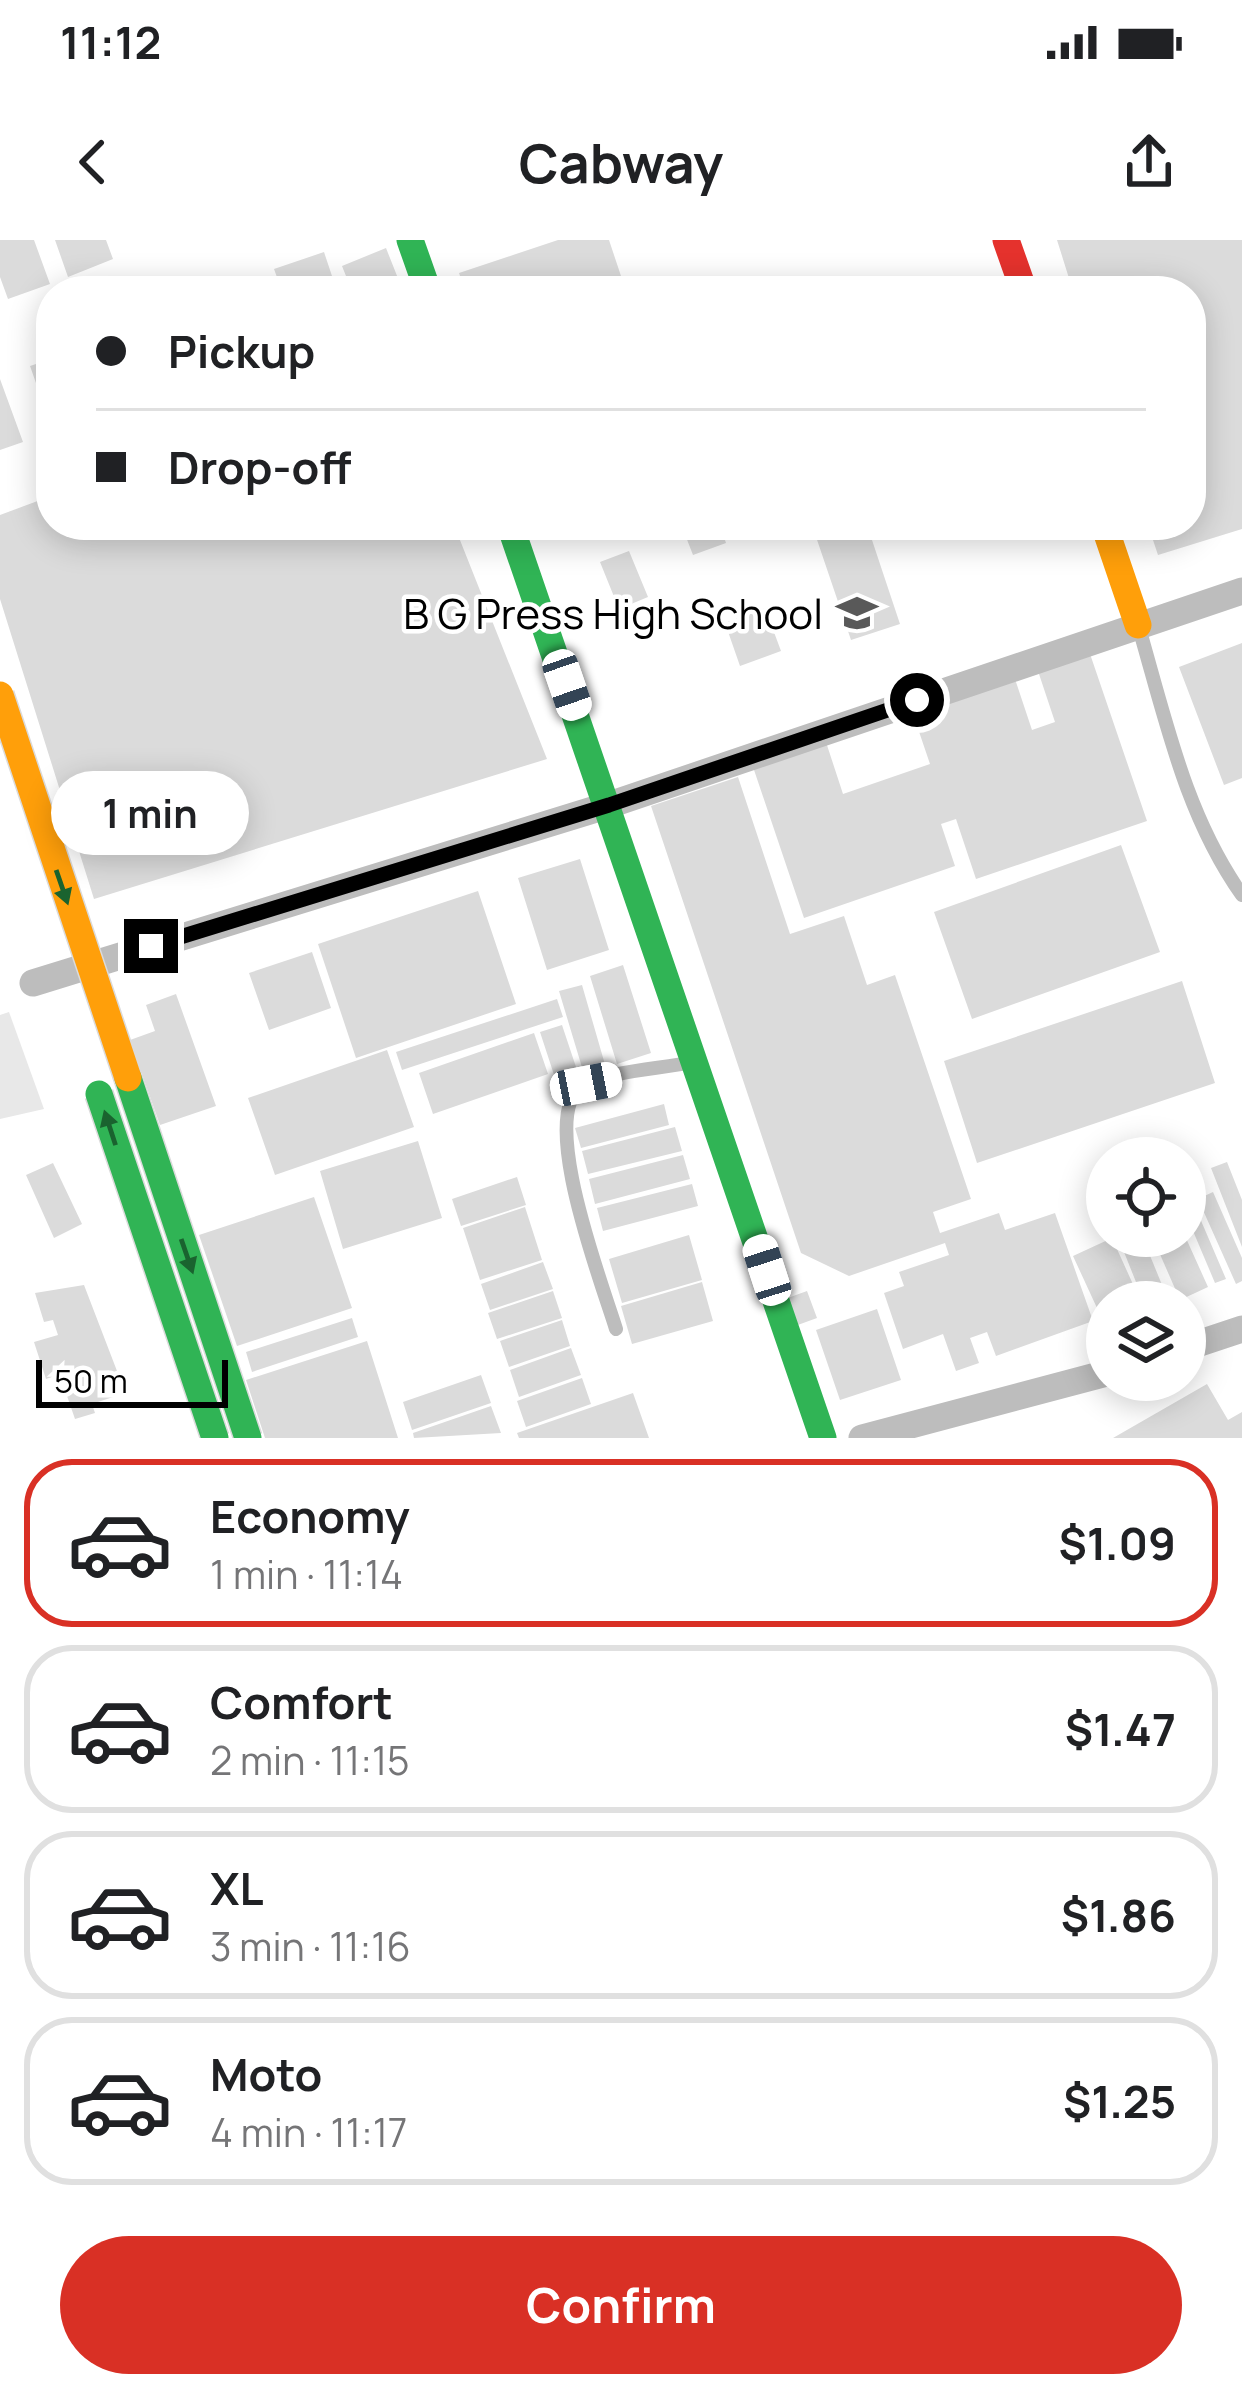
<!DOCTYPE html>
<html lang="en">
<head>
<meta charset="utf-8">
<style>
	:root { --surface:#fff; --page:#f6f6f6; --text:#202124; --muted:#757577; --line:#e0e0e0; --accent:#d93025 }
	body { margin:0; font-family:Manrope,sans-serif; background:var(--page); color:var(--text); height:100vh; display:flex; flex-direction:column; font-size:45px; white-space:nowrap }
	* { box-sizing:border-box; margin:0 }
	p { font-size:39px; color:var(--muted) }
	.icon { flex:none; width:66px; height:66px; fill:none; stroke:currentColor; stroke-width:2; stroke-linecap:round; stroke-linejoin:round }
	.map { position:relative; height:1198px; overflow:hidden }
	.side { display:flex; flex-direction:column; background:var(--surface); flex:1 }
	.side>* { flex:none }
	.hud { position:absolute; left:36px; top:36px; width:1170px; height:264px; border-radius:48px; box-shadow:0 6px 30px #0003; display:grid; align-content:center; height:264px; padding:0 60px; background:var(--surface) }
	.tools { position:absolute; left:1086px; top:897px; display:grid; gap:24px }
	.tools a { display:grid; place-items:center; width:120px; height:120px; border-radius:50%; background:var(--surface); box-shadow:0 6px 30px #0003; font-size:60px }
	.scale { position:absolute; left:36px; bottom:30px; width:192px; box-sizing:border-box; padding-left:12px; border:6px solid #000; border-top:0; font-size:33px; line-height:42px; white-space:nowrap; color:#000; -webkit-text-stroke:9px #fff; paint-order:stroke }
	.end { position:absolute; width:54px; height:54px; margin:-27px; border:15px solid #000; background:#fff; box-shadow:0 0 0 6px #fff }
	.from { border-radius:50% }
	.bubble { position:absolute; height:84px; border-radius:42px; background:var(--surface); box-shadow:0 6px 30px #0003; font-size:39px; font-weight:700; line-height:84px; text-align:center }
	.car { position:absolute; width:36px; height:72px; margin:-36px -18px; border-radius:15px; box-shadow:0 0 9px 3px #0007; background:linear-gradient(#fff 24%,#345 0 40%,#fff 0 76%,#345 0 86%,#fff 0) }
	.hud b { display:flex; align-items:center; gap:42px; height:114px; font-size:45px }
	.hud b+b { border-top:3px solid var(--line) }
	.hud i { width:30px; height:30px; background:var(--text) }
	ul { padding:21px 0 0; list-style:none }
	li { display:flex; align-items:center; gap:36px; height:168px; margin:0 24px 18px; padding:0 36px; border:6px solid var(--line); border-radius:48px }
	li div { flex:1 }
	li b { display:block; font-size:45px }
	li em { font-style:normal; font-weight:700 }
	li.selected { border-color:var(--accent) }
	li>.icon { width:108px; height:108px; stroke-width:1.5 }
	.cta { display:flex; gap:24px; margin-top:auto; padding:24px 60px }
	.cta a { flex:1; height:138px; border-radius:72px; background:var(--accent); color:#fff; font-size:48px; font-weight:700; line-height:138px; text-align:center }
	.status { display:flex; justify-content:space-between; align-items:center; height:84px; padding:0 60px; background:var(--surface); direction:ltr }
	.status svg { height:33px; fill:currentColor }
	header { display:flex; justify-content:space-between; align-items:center; height:156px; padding:0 60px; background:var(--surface); font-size:54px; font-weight:700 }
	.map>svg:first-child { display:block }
	.green { fill:#e8e8e8 }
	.building { fill:#dbdbdb }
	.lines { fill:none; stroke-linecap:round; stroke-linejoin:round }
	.lane { stroke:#bdbdbd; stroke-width:14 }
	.street { stroke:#bdbdbd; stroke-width:27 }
	.fast { stroke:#30b455; stroke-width:27 }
	.slow { stroke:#ff9f0a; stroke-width:27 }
	.jam { stroke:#e5322d; stroke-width:27 }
	.fast-bridge-casing { stroke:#dbdbdb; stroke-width:30; stroke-linecap:butt }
	.slow-bridge-casing { stroke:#dbdbdb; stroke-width:30; stroke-linecap:butt }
	.fast-bridge { stroke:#30b455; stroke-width:27 }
	.slow-bridge { stroke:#ff9f0a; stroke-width:27 }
	.oneway { fill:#1a632f }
	.route { stroke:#000; stroke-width:15 }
	.labels { text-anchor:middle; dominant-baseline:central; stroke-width:9; stroke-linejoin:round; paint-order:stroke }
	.poi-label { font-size:42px; fill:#000; stroke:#fff; text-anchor:end }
</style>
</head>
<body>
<div class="status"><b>11:12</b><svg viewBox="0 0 49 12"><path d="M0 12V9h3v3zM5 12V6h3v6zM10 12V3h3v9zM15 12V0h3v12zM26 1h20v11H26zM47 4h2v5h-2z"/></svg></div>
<header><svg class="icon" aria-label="back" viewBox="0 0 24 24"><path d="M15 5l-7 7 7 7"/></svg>Cabway<svg class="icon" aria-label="share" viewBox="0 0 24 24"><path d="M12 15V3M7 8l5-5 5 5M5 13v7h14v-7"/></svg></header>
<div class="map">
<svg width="1242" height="1198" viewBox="0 0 1242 1198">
	<rect width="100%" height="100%" fill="#fff"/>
	<!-- green -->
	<path class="green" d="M9,772L44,869L0,879V775Z"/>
	<!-- building -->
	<path class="building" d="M0,0H34L50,44L8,59L0,37Z
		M55,0H106L113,19L68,37Z
		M558,0H609L626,51H465L459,33Z
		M1057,0H1242V289L1158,315L1148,285H1191V51H1073Z
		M386,8L403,51H352L342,26Z
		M324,12L337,51H282L274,29Z
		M257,37L262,51H217V50Z
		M51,119V182L50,183L30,126Z
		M0,139L23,202L0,210Z
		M51,256V285H454L547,519L94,659L0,359V275Z
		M720,285L726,303L693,315L686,297Z
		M812,285H867L900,384L851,400Z
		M629,311L648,357L619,369L600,322Z
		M765,368L781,411L740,426L725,383Z
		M1242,403V538L1224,545L1179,427Z
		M1088,408L1147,581L976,639L956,579L941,584L955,626L804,678L751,521L824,496L843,554L930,524L912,471L1014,436L1032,490L1055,482L1036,425Z
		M738,537L790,694L844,676L867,745L895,735L971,959L933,972L940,993L999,973L1005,990L1055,973L1093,1081L996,1116L987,1092L970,1098L979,1123L956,1131L943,1094L903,1109L884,1053L904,1046L899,1032L949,1015L945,1003L849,1036L801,1013L651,566Z
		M1121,605L1160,712L972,779L934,672Z
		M580,619L609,710L547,730L518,638Z
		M478,651L516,764L356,818L318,704Z
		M312,712L331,768L269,790L249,733Z
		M623,725L651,813L617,824L590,736Z
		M1182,741L1215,843L977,923L944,821Z
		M582,745L606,828L584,834L559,751Z
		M176,754L216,866L160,885L130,800L155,791L146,765Z
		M557,759L563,777L402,830L396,812Z
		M562,785L579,836L557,844L540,792Z
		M534,793L548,834L433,874L419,833Z
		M387,810L414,887L275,935L248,858Z
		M664,864L669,885L581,908L575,888Z
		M675,887L682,911L588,934L582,911Z
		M418,901L442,978L343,1009L320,931Z
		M683,915L690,939L595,964L589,939Z
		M1227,922L1242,960V1007L1211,928Z
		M53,923L82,984L54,998L26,935Z
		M517,937L526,965L461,986L452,959Z
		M1107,943V982L1092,950Z
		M692,944L698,966L603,991L597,968Z
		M1213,952L1242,1018V1041L1236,1044L1198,959Z
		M314,957L352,1068L237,1106L199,995Z
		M1193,962L1226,1039L1215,1043L1185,972V965Z
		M525,967L542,1020L480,1040L463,988Z
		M689,995L702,1040L622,1063L609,1019Z
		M1142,996L1169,1062H1144L1118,997Z
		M1152,996H1185L1208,1047L1180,1060Z
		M1112,998L1141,1062H1107L1103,1081L1073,1016Z
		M543,1022L553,1049L490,1070L481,1044Z
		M702,1042L713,1081L632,1104L621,1066Z
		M84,1045L117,1131L112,1133L119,1155L92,1164L95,1173L75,1179L66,1153L74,1150L69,1131L46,1139L34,1102L58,1095L53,1080L44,1082L35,1053Z
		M553,1051L562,1078L497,1099L488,1073Z
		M807,1051L817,1078L795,1086L785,1059Z
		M877,1069L901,1140L840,1160L816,1090Z
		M352,1078L358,1097L252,1132L246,1112Z
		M562,1080L570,1106L509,1127L500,1101Z
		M367,1101L398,1198H265L246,1140Z
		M571,1108L581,1135L519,1157L510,1130Z
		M481,1135L491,1163L412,1190L403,1162Z
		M582,1138L591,1164L526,1187L517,1161Z
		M1207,1144L1228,1180L1242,1172V1198H1113Z
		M633,1153L649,1198H519L517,1193Z
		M491,1166L501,1193L414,1198L413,1193Z"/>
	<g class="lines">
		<!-- lane -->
		<path class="lane" d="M1139,388C1166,481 1186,576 1242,655
			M616,1089C603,1046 535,870 584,845C614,830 660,829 693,822"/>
		<!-- street -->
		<path class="street" d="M33,743L609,565L1242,351
			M1185,1108L1242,1089
			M862,1198L1107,1133"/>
		<!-- fast -->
		<path class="fast" d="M410,0L428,51
			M510,285L823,1198"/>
		<!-- slow -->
		<path class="slow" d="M1104,285L1138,385"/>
		<!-- jam -->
		<path class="jam" d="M1006,0L1024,51"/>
		<!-- fast-bridge casing -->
		<g class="fast-bridge-casing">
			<path id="fast-bridge" d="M128,838L248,1198
				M99,854L215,1198"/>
		</g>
		<!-- slow-bridge casing -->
		<g class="slow-bridge-casing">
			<path id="slow-bridge" d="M0,455L128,838"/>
		</g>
		<!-- fast-bridge -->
		<use href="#fast-bridge" class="fast-bridge"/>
		<!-- slow-bridge -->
		<use href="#slow-bridge" class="slow-bridge"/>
	</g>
	<!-- one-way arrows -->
	<defs><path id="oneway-solid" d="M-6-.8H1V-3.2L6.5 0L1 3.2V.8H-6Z" transform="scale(3)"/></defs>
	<g class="oneway">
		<use href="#oneway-solid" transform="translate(62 647) rotate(71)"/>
		<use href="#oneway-solid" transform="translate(110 888) rotate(-108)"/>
		<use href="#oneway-solid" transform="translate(187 1016) rotate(71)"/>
	</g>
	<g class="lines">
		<!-- route -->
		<path class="route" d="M151,706L609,565L917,460"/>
	</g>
	<!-- icons -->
	<defs>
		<g id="school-bare" transform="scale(3.24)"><path d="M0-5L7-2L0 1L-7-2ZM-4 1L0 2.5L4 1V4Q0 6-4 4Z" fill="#595959" stroke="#fff" stroke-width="2.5" paint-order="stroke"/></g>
	</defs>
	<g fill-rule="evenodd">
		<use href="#school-bare" x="857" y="373"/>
	</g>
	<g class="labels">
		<!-- poi labels -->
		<g class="poi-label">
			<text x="823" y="373">B G Press High School</text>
		</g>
	</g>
</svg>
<div class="tools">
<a><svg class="icon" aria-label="locate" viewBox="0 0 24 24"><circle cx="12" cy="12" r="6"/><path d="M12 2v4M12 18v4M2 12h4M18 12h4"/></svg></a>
<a><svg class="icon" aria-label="layers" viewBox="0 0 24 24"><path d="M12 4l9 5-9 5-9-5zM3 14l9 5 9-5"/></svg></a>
</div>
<div class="scale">50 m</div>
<i class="end from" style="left:917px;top:460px"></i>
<i class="end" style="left:151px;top:706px"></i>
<div class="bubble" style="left:51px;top:531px;width:198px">1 min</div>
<i class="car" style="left:567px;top:445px;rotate:161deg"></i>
<i class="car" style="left:586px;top:844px;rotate:79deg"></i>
<i class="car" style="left:767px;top:1030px;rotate:342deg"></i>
<div class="hud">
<b><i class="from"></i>Pickup</b>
<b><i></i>Drop-off</b>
</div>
</div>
<section class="side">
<ul>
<li class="selected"><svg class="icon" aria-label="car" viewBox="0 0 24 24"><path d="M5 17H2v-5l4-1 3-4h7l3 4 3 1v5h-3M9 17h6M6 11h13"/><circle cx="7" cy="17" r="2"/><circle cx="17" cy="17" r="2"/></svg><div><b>Economy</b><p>1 min · 11:14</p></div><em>$1.09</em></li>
<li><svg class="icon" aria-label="car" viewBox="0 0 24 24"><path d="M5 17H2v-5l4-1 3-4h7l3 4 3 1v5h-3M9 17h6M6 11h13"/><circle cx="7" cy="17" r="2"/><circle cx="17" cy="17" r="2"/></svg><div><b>Comfort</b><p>2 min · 11:15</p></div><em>$1.47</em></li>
<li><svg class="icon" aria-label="car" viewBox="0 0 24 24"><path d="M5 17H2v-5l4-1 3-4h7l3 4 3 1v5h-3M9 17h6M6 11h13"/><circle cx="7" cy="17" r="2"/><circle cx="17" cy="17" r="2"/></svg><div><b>XL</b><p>3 min · 11:16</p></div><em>$1.86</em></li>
<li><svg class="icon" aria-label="car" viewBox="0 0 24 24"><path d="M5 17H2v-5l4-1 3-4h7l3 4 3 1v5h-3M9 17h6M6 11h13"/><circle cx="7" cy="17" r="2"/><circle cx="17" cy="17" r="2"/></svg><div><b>Moto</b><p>4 min · 11:17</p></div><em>$1.25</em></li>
</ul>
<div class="cta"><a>Confirm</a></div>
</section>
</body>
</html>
